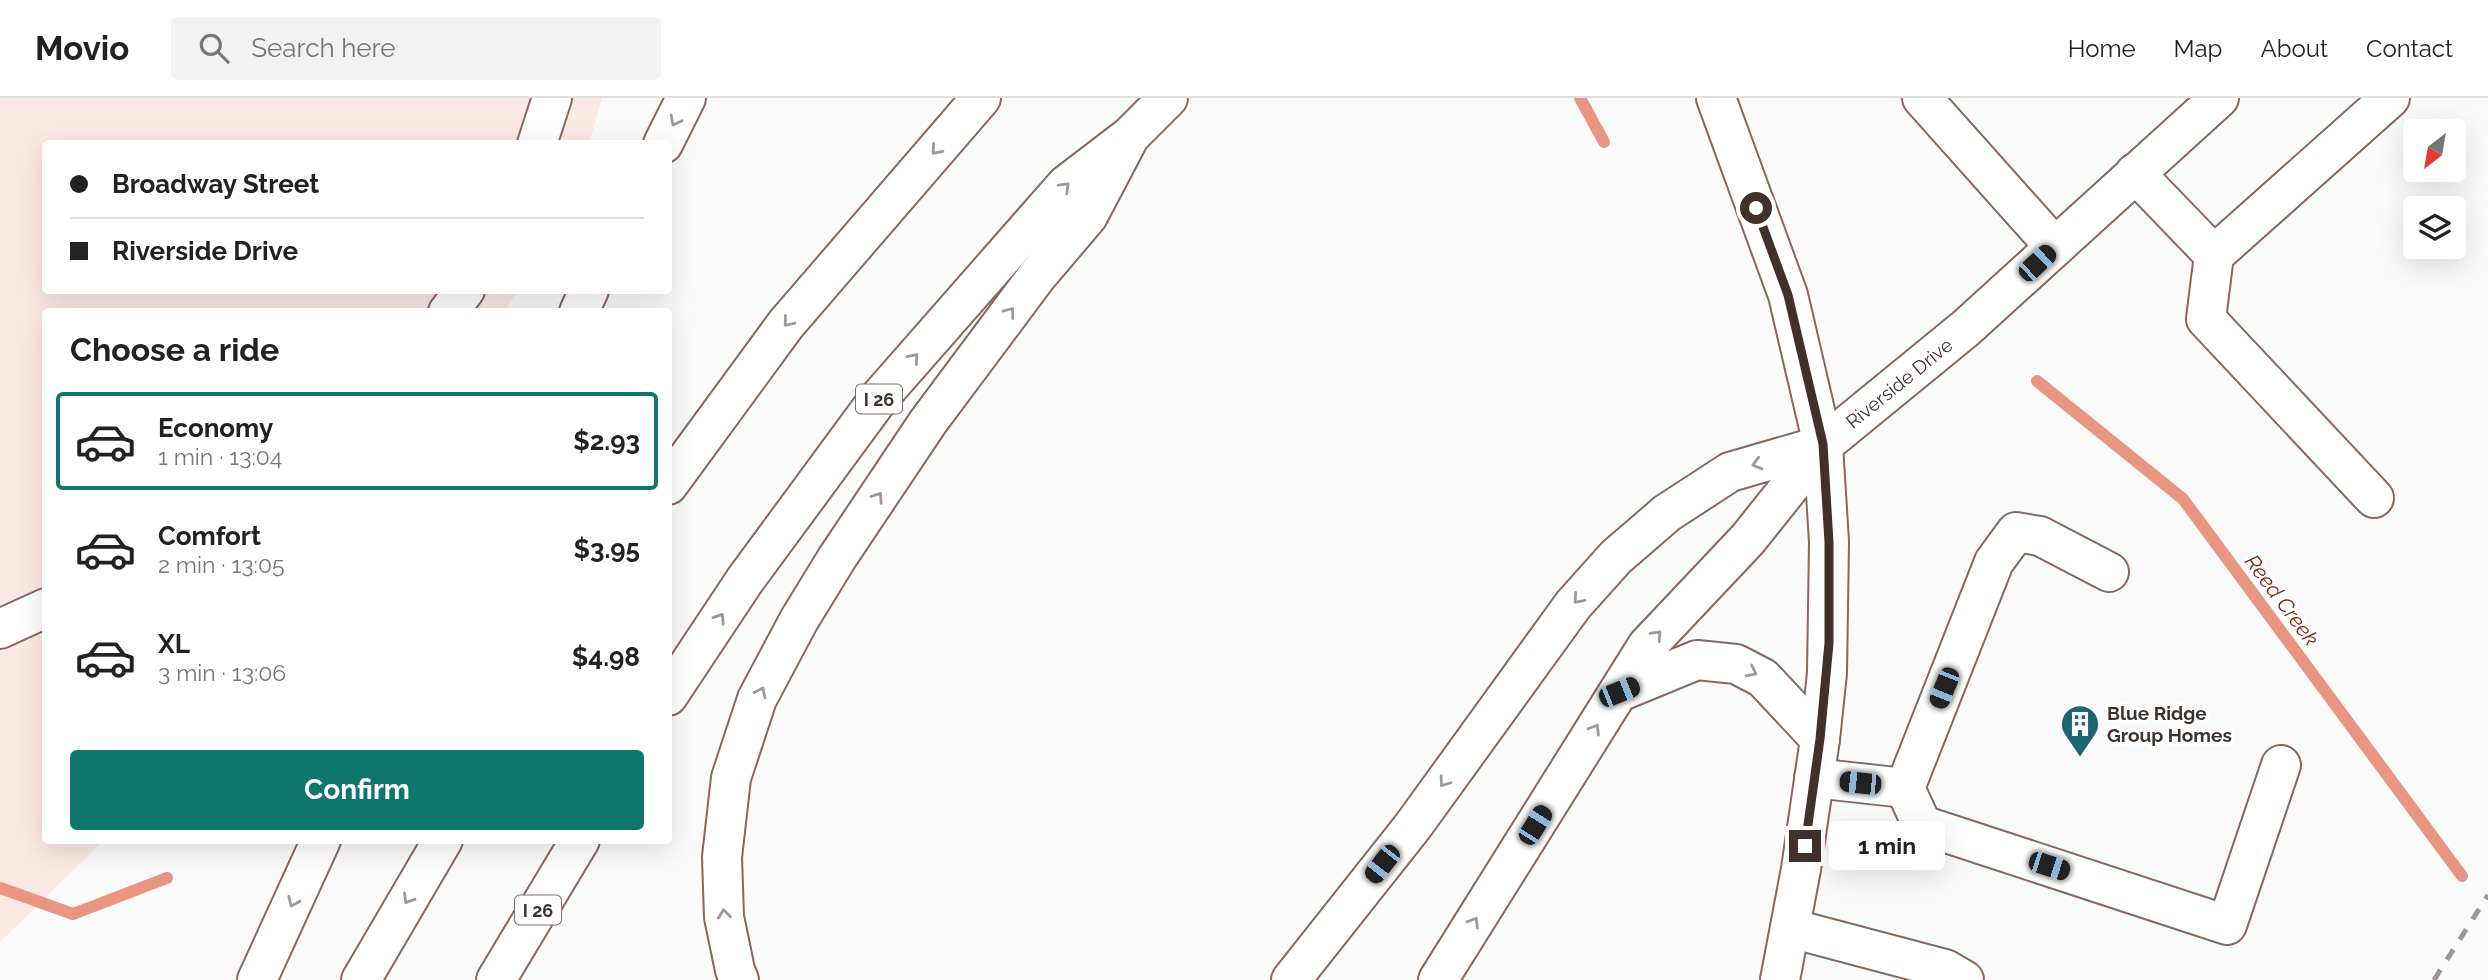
<!DOCTYPE html>
<html lang="en">
<head>
<meta charset="utf-8">
<style>
	:root { --surface:#fff; --page:#f2f2f2; --text:#222; --muted:#767676; --line:#e0e0e0; --accent:#0f766e }
	body { margin:0; font-family:Raleway,sans-serif; background:var(--page); color:var(--text); height:100vh; display:flex; flex-direction:column; font-size:26px; white-space:nowrap }
	* { box-sizing:border-box; margin:0 }
	p { font-size:23px; color:var(--muted) }
	.icon { flex:none; width:38px; height:38px; fill:none; stroke:currentColor; stroke-width:2; stroke-linecap:round; stroke-linejoin:round }
	.map { position:relative; flex:1; overflow:hidden }
	.sheet { position:absolute; left:42px; top:210px; width:630px; height:536px; display:flex; flex-direction:column; background:var(--surface); border-radius:7px; box-shadow:0 7px 28px #0002 }
	.sheet>* { flex:none }
	.banner { position:absolute; left:42px; top:42px; width:630px; height:154px; border-radius:7px; box-shadow:0 7px 28px #0002; display:grid; align-content:center; height:154px; padding:0 28px; background:var(--surface) }
	.needle { width:46px; rotate:211deg }
	.fabs { position:absolute; left:2403px; top:21px; display:grid; gap:14px }
	.fabs a { display:grid; place-items:center; width:63px; height:63px; border-radius:7px; background:var(--surface); box-shadow:0 7px 28px #0002; font-size:35px }
	.end { position:absolute; width:32px; height:32px; margin:-16px; border:9px solid #40312d; background:#fff; box-shadow:0 0 0 4px #fff }
	.from { border-radius:50% }
	.bubble { position:absolute; height:49px; border-radius:7px; background:var(--surface); box-shadow:0 7px 28px #0002; font-size:23px; font-weight:700; line-height:49px; text-align:center }
	.car { position:absolute; width:21px; height:42px; margin:-21px -10px; border-radius:9px; box-shadow:0 0 5px 2px #0007; background:linear-gradient(#222 24%,#8ab4d8 0 40%,#222 0 76%,#8ab4d8 0 86%,#222 0) }
	.banner b { display:flex; align-items:center; gap:24px; height:66px; font-size:26px }
	.banner b+b { border-top:2px solid var(--line) }
	.banner i { width:18px; height:18px; background:var(--text) }
	ul { padding:0; list-style:none }
	li { display:flex; align-items:center; gap:21px; height:98px; margin:0 14px 10px; padding:0 14px; border:4px solid transparent; border-radius:7px }
	li div { flex:1 }
	li b { display:block; font-size:26px }
	li em { font-style:normal; font-weight:700 }
	li.current { border-color:var(--accent) }
	li>.icon { width:63px; height:63px; stroke-width:1.5 }
	h2 { padding:0 28px; font-size:32px; line-height:84px }
	.cta { display:flex; gap:14px; margin-top:auto; padding:14px 28px }
	.cta a { flex:1; height:80px; border-radius:7px; background:var(--accent); color:#fff; font-size:28px; font-weight:700; line-height:80px; text-align:center }
	header { display:flex; align-items:center; gap:42px; box-sizing:border-box; height:98px; padding:0 35px; background:var(--surface); border-bottom:2px solid var(--line) }
	header strong { font-size:33px }
	nav { display:flex; gap:38px; margin-inline-start:auto; font-size:24px }
	.search { width:490px; height:63px; background:var(--page); display:flex; align-items:center; gap:18px; box-sizing:border-box; padding:0 24px; border-radius:7px; color:var(--muted); font-size:26px }
	.map>svg:first-child { display:block }
	.built { fill:#fce8e4 }
	.lines { fill:none; stroke-linecap:round; stroke-linejoin:round }
	.stream { stroke:#e89582; stroke-width:12 }
	.minor-casing { stroke:#89675f; stroke-width:42 }
	.major-casing { stroke:#89675f; stroke-width:42 }
	.highway-casing { stroke:#89675f; stroke-width:42 }
	.minor { stroke:#fff; stroke-width:38 }
	.major { stroke:#fff; stroke-width:38 }
	.highway { stroke:#fff; stroke-width:38 }
	.rail { stroke:#9d9694; stroke-width:5; stroke-dasharray:12 12; stroke-linecap:butt }
	.oneway { stroke:#a09896 }
	.route { stroke:#40312d; stroke-width:9 }
	.labels { text-anchor:middle; dominant-baseline:central; stroke-width:7; stroke-linejoin:round; paint-order:stroke }
	.shield { fill:#fff; stroke:#796f6c; stroke-width:2 }
	.shield-label { font-size:18px; font-weight:bold; fill:#40312d }
	.street-label { font-size:19px; fill:#40312d; stroke:#fff }
	.poi-label { font-size:19px; font-weight:bold; fill:#40312d; stroke:#fff; text-anchor:start }
	.water-label { font-size:21px; font-style:italic; fill:#7e1d09; stroke:#fff }
</style>
</head>
<body>
<header>
<strong>Movio</strong>
<div class="search"><svg class="icon" aria-label="search" viewBox="0 0 24 24"><circle cx="10" cy="10" r="6"/><path d="M15 15l6 6"/></svg>Search here</div>
<nav><a>Home</a><a>Map</a><a>About</a><a>Contact</a></nav>
</header>
<div class="map">
<svg width="2488" height="882" viewBox="0 0 2488 882">
	<rect width="100%" height="100%" fill="#fafafa"/>
	<!-- built -->
	<path class="built" d="M0,0H602L589,45L46,46V192L517,193L505,214H46V742H104L0,844Z"/>
	<g class="lines">
		<!-- stream -->
		<path class="stream" d="M1580,0L1604,44
			M2037,283L2183,401L2462,778
			M0,790L73,816L167,780"/>
		<!-- minor casing -->
		<g class="minor-casing">
			<path id="minor" d="M1922,0L2055,149
				M537,46L552,0
				M2135,75L2214,157L2390,0
				M2214,157L2206,221L2374,400
				M448,214L465,192
				M0,531L46,510
				M1814,680L1905,690L1994,464L2016,434L2040,438L2109,474
				M1905,690L1922,727L2227,827L2281,667
				M1790,830L1945,871L1964,882"/>
		</g>
		<!-- major casing -->
		<g class="major-casing">
			<path id="major" d="M1716,0L1788,197L1823,347L1829,444L1827,575L1820,641L1801,771L1780,882
				M1823,347L1966,230L2219,0"/>
		</g>
		<!-- highway casing -->
		<g class="highway-casing">
			<path id="highway" d="M663,46L686,0
				M579,214L589,192
				M668,387L786,226L981,0
				M1619,594L1697,562L1736,566L1763,580L1820,641
				M668,598L745,482L879,300L1066,87L1130,38L1168,0
				M257,882L321,742
				M361,882L443,742
				M496,882L580,742
				M739,882L735,872L724,819L722,759L731,680L757,601L799,522L837,460L928,324L1037,178L1088,118L1130,38
				M1291,882L1413,728L1573,507L1616,459L1667,415L1730,374L1823,347
				M1438,882L1647,548L1748,441L1823,347"/>
		</g>
		<!-- minor -->
		<use href="#minor" class="minor"/>
		<!-- major -->
		<use href="#major" class="major"/>
		<!-- highway -->
		<use href="#highway" class="highway"/>
		<!-- rail -->
		<path class="rail" d="M2434,882L2488,797"/>
	</g>
	<!-- one-way arrows -->
	<defs><path id="oneway-chevron" d="M-2-3.5L2.5 0L-2 3.5" fill="none" stroke-width="1.6" stroke-linecap="round" stroke-linejoin="round" transform="scale(1.75)"/></defs>
	<g class="oneway">
		<use href="#oneway-chevron" transform="translate(675 23) rotate(117)"/>
		<use href="#oneway-chevron" transform="translate(936 52) rotate(131)"/>
		<use href="#oneway-chevron" transform="translate(1065 89) rotate(-44)"/>
		<use href="#oneway-chevron" transform="translate(1010 214) rotate(-53)"/>
		<use href="#oneway-chevron" transform="translate(788 224) rotate(129)"/>
		<use href="#oneway-chevron" transform="translate(914 260) rotate(-49)"/>
		<use href="#oneway-chevron" transform="translate(1757 366) rotate(164)"/>
		<use href="#oneway-chevron" transform="translate(878 399) rotate(-56)"/>
		<use href="#oneway-chevron" transform="translate(1578 501) rotate(131)"/>
		<use href="#oneway-chevron" transform="translate(720 520) rotate(-57)"/>
		<use href="#oneway-chevron" transform="translate(1657 537) rotate(-47)"/>
		<use href="#oneway-chevron" transform="translate(1752 574) rotate(26)"/>
		<use href="#oneway-chevron" transform="translate(761 594) rotate(-64)"/>
		<use href="#oneway-chevron" transform="translate(1595 631) rotate(-58)"/>
		<use href="#oneway-chevron" transform="translate(1444 684) rotate(126)"/>
		<use href="#oneway-chevron" transform="translate(408 801) rotate(121)"/>
		<use href="#oneway-chevron" transform="translate(293 804) rotate(114)"/>
		<use href="#oneway-chevron" transform="translate(724 816) rotate(-96)"/>
		<use href="#oneway-chevron" transform="translate(1474 824) rotate(-58)"/>
	</g>
	<g class="lines">
		<!-- route -->
		<path class="route" d="M1756,110L1788,197L1823,346L1829,444V545L1820,641L1805,748"/>
	</g>
	<!-- icons -->
	<defs>
		<g id="building-pin" transform="scale(2.0125)"><path d="M0 17L-7.5 6A9.5 9.5 0 1 1 7.5 6Z" fill="#1d6573" stroke="#fff"/><path d="M-4-6H4V6H1V3H-1V6H-4ZM-2.5-4.3h1.7v1.8h-1.7ZM.8-4.3h1.7v1.8H.8ZM-2.5-1h1.7V.8h-1.7ZM.8-1h1.7V.8H.8Z" fill="#fff"/></g>
	</defs>
	<g fill-rule="evenodd">
		<use href="#building-pin" x="2080" y="626"/>
	</g>
	<g class="labels">
		<!-- shield labels -->
		<g class="shield">
			<rect x="856" y="286.5" width="46" height="29" rx="5"/>
			<rect x="515" y="797.5" width="46" height="29" rx="5"/>
		</g>
		<g class="shield-label">
			<text x="879" y="301">I 26</text>
			<text x="538" y="812">I 26</text>
		</g>
		<!-- street labels -->
		<g class="street-label">
			<text transform="translate(1899 285) rotate(-39)">Riverside Drive</text>
		</g>
		<!-- poi labels -->
		<g class="poi-label">
			<text x="2107" y="615">Blue Ridge<tspan x="2107" dy="22">Group Homes</tspan></text>
		</g>
		<!-- water labels -->
		<g class="water-label">
			<text transform="translate(2282 502) rotate(53)">Reed Creek</text>
		</g>
	</g>
</svg>
<div class="fabs">
<a><svg class="needle" viewBox="-14 -14 28 28"><path d="M0-13l5 13h-10z" fill="#e53935"/><path d="M0 13l5-13h-10z" fill="#767676"/></svg></a>
<a><svg class="icon" aria-label="layers" viewBox="0 0 24 24"><path d="M12 4l9 5-9 5-9-5zM3 14l9 5 9-5"/></svg></a>
</div>
<i class="end from" style="left:1756px;top:110px"></i>
<i class="end" style="left:1805px;top:748px"></i>
<div class="bubble" style="left:1829px;top:723px;width:116px">1 min</div>
<i class="car" style="left:2037px;top:165px;rotate:47deg"></i>
<i class="car" style="left:1944px;top:590px;rotate:202deg"></i>
<i class="car" style="left:1619px;top:594px;rotate:68deg"></i>
<i class="car" style="left:1860px;top:685px;rotate:276deg"></i>
<i class="car" style="left:1535px;top:727px;rotate:32deg"></i>
<i class="car" style="left:1382px;top:766px;rotate:218deg"></i>
<i class="car" style="left:2049px;top:768px;rotate:108deg"></i>
<div class="banner">
<b><i class="from"></i>Broadway Street</b>
<b><i></i>Riverside Drive</b>
</div>
<section class="sheet">
<h2>Choose a ride</h2>
<ul>
<li class="current"><svg class="icon" aria-label="car" viewBox="0 0 24 24"><path d="M5 17H2v-5l4-1 3-4h7l3 4 3 1v5h-3M9 17h6M6 11h13"/><circle cx="7" cy="17" r="2"/><circle cx="17" cy="17" r="2"/></svg><div><b>Economy</b><p>1 min · 13:04</p></div><em>$2.93</em></li>
<li><svg class="icon" aria-label="car" viewBox="0 0 24 24"><path d="M5 17H2v-5l4-1 3-4h7l3 4 3 1v5h-3M9 17h6M6 11h13"/><circle cx="7" cy="17" r="2"/><circle cx="17" cy="17" r="2"/></svg><div><b>Comfort</b><p>2 min · 13:05</p></div><em>$3.95</em></li>
<li><svg class="icon" aria-label="car" viewBox="0 0 24 24"><path d="M5 17H2v-5l4-1 3-4h7l3 4 3 1v5h-3M9 17h6M6 11h13"/><circle cx="7" cy="17" r="2"/><circle cx="17" cy="17" r="2"/></svg><div><b>XL</b><p>3 min · 13:06</p></div><em>$4.98</em></li>
</ul>
<div class="cta"><a>Confirm</a></div>
</section>
</div>
</body>
</html>
